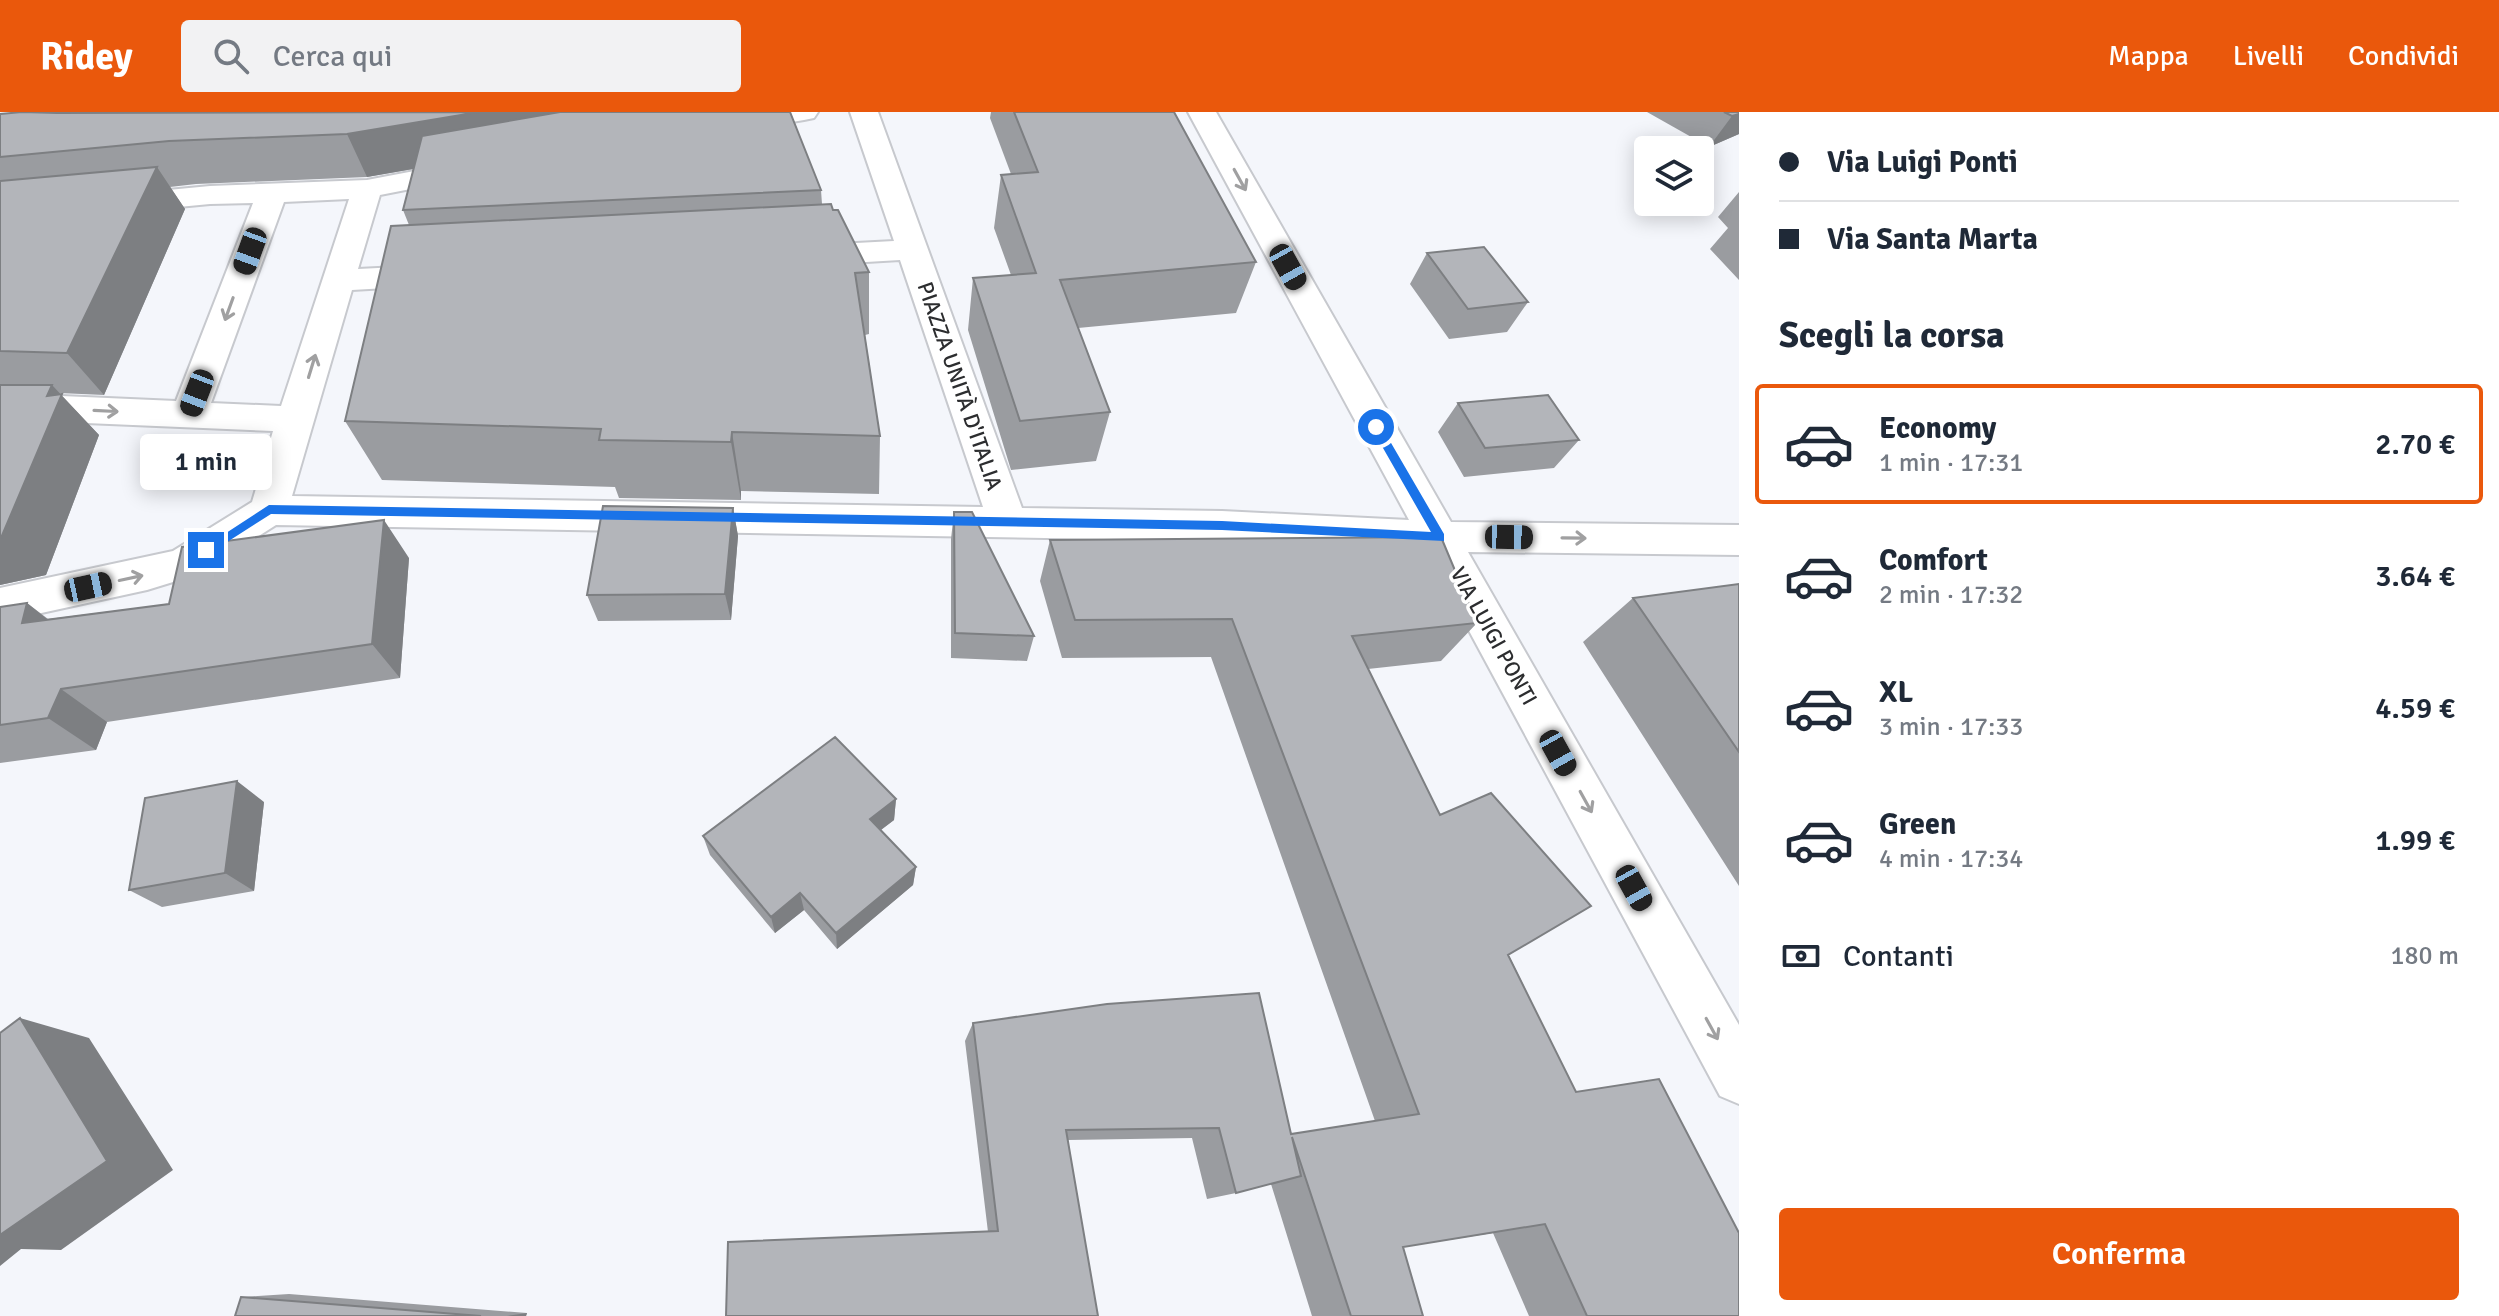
<!DOCTYPE html>
<html lang="it">
<head>
<meta charset="utf-8">
<style>
	:root { --surface:#fff; --page:#f2f2f3; --text:#1f2937; --muted:#747a83; --line:#e0e1e3; --accent:#ea580c }
	body { margin:0; font-family:Signika,sans-serif; background:var(--page); color:var(--text); height:100vh; display:flex; flex-direction:column; font-size:30px; white-space:nowrap }
	* { box-sizing:border-box; margin:0 }
	p { font-size:26px; color:var(--muted) }
	.icon { flex:none; width:44px; height:44px; fill:none; stroke:currentColor; stroke-width:2; stroke-linecap:round; stroke-linejoin:round }
	.map { position:relative; flex:1; overflow:hidden }
	.sheet { display:flex; flex-direction:column; background:var(--surface); width:760px }
	.sheet>* { flex:none }
	.hud { display:grid; align-content:center; height:176px; padding:0 40px; background:var(--surface) }
	.controls { position:absolute; left:1634px; top:24px; display:grid; gap:16px }
	.controls a { display:grid; place-items:center; width:80px; height:80px; border-radius:8px; background:var(--surface); box-shadow:0 4px 20px #0003; font-size:40px }
	.end { position:absolute; width:36px; height:36px; margin:-18px; border:10px solid #1a73e8; background:#fff; box-shadow:0 0 0 4px #fff }
	.from { border-radius:50% }
	.bubble { position:absolute; height:56px; border-radius:8px; background:var(--surface); box-shadow:0 4px 20px #0003; font-size:26px; font-weight:600; line-height:56px; text-align:center }
	.car { position:absolute; width:24px; height:48px; margin:-24px -12px; border-radius:10px; box-shadow:0 0 6px 2px #0007; background:linear-gradient(#222 24%,#8ab4d8 0 40%,#222 0 76%,#8ab4d8 0 86%,#222 0) }
	.hud b { display:flex; align-items:center; gap:28px; height:76px; font-size:30px }
	.hud b+b { border-top:2px solid var(--line) }
	.hud i { width:20px; height:20px; background:var(--text) }
	ul { padding:0; list-style:none }
	li { display:flex; align-items:center; gap:24px; height:120px; margin:0 16px 12px; padding:0 24px; border:4px solid transparent; border-radius:8px }
	li div { flex:1 }
	li b { display:block; font-size:30px }
	li em { font-style:normal; font-weight:600 }
	li.active { border-color:var(--accent) }
	li>.icon { width:72px; height:72px; stroke-width:1.5 }
	h2 { padding:0 40px; font-size:36px; line-height:96px }
	.pay { display:flex; align-items:center; gap:20px; height:88px; padding:0 40px; font-size:30px }
	.pay p { margin-inline-start:auto }
	.primary-button { display:flex; gap:16px; margin-top:auto; padding:16px 40px }
	.primary-button a { flex:1; height:92px; border-radius:8px; background:var(--accent); color:#fff; font-size:32px; font-weight:600; line-height:92px; text-align:center }
	header { display:flex; align-items:center; gap:48px; box-sizing:border-box; height:112px; padding:0 40px; background:var(--accent); color:#fff }
	header strong { font-size:38px }
	nav { display:flex; gap:44px; margin-inline-start:auto; font-size:28px }
	.search { width:560px; height:72px; background:var(--page); display:flex; align-items:center; gap:20px; box-sizing:border-box; padding:0 28px; border-radius:8px; color:var(--muted); font-size:30px }
	main { display:flex; flex:1; min-height:0 }
	.map>svg:first-child { display:block }
	.lines { fill:none; stroke-linecap:round; stroke-linejoin:round }
	.minor-casing { stroke:#c7c9ce; stroke-width:4 }
	.minor { fill:#fff; fill-rule:evenodd }
	.wall { fill:#9a9ca0 }
	.shaded-wall { fill:#7d7f82 }
	.building { fill:#b3b5ba; stroke:#7d7f82; stroke-width:2 }
	.oneway { stroke:#a0a0a1 }
	.route { fill:#1a73e8 }
	.labels { text-anchor:middle; dominant-baseline:central; stroke-width:7; stroke-linejoin:round; paint-order:stroke }
	.street-label { font-size:22px; fill:#2c2d2f; stroke:#fff }
</style>
</head>
<body>
<header>
<strong>Ridey</strong>
<div class="search"><svg class="icon" aria-label="search" viewBox="0 0 24 24"><circle cx="10" cy="10" r="6"/><path d="M15 15l6 6"/></svg>Cerca qui</div>
<nav><a>Mappa</a><a>Livelli</a><a>Condividi</a></nav>
</header>
<main>
<div class="map">
<svg width="1739" height="1204" viewBox="0 0 1739 1204">
	<rect width="100%" height="100%" fill="#f4f6fb"/>
	<g class="lines">
		<!-- minor casing -->
		<g class="minor-casing">
			<path id="minor" d="M753,0H818L814,6L804,8L732,20L722,18L718,12L722,6Z
				M850,0H878L1022,396L1222,399L1409,408L1188,0H1216L1451,410L1739,413V443L1468,440L1739,913V992L1720,984L1426,439L1222,429L276,413L199,462L147,478L0,510V476L173,439L252,390L273,319L39,309L0,311V285L39,283L176,289L253,91L210,92L0,112V94L210,74L367,68L467,49L477,52L482,58L477,64L380,83L358,157L438,153L449,156L454,163L449,170L438,173L352,178L292,384L983,395L900,148L799,154L788,151L783,144L788,137L799,134L894,129ZM349,87L281,294L211,291L284,90Z"/>
		</g>
		<!-- minor -->
		<use href="#minor" class="minor"/>
	</g>
	<!-- wall -->
	<path class="wall" d="M790,0L821,78L822,92L833,98L869,160V222L865,223L880,324L879,382L741,379V388L619,386L615,375L382,368L345,309L409,113L403,98L413,57L367,65L196,72L170,75L185,97L104,283L59,281L99,323L46,463L0,473V2Z
		M991,0H1174L1256,150L1236,201L1078,216L1110,300L1096,349L1011,358L968,218L973,166L1011,163L994,116L1001,63L1011,62L990,6Z
		M1647,0H1739V22L1709,35Z
		M1739,80V168L1710,137L1728,116L1718,105Z
		M1427,141L1528,190L1507,220L1449,227L1410,172Z
		M1458,291L1579,328L1554,356L1464,365L1438,320Z
		M733,396L738,424L731,508L598,509L587,483Z
		M954,400L1034,524L1027,549L951,546V427Z
		M1050,428L1477,511L1441,549L1368,557L1576,980L1739,1204H1529L1493,1121L1403,1135L1423,1204H1312L1271,1072L1236,1081L1207,1087L1192,1026L1068,1028L1098,1204L988,1120L965,929L973,911L1291,1022L1375,1009L1211,545L1062,546L1040,469Z
		M409,446L400,566L107,610L96,638L0,651V495L27,491L48,507L169,492Z
		M1739,472V774L1583,530L1633,486Z
		M896,687L894,708L881,718L916,755L913,773L837,837L804,798L775,821L710,743L703,724Z
		M264,690L254,779L162,795L129,778Z
		M289,1182L527,1201L526,1204H235L241,1185Z"/>
	<!-- shaded-wall -->
	<path class="shaded-wall" d="M479,0H739L367,65L347,22Z
		M1739,2V22L1709,35L1732,4Z
		M157,55L185,97L104,283L67,241Z
		M52,273L99,323L46,463L0,473V426L47,284Z
		M732,320L741,379V388L731,330Z
		M733,396L738,424L731,508L725,482Z
		M384,408L409,446L400,566L372,532Z
		M27,491L72,527L22,511Z
		M61,577L107,610L96,638L48,606Z
		M237,669L264,690L254,779L225,761Z
		M896,687L894,708L870,726V707Z
		M916,755L913,773L837,837L836,821Z
		M800,781L804,798L775,821L771,805Z
		M20,906L89,926L173,1058L61,1138L21,1137L0,1154V1116Z
		M527,1201L526,1204H507Z"/>
	<!-- building -->
	<path class="building" d="M22,0L57,1L479,0L347,22L169,29L0,45V2Z
		M560,0H790L821,78L403,98L422,24Z
		M1014,0H1174L1256,150L1060,168L1110,300L1020,309L973,166L1036,161L1001,63L1038,60Z
		M1724,0H1739V2L1732,4Z
		M157,55L67,241L0,239V69Z
		M831,92L833,98H838L869,160L855,161L880,324L732,320L731,330L599,328L601,317L345,309L391,114Z
		M1484,135L1528,190L1468,197L1427,141Z
		M0,273H52L47,284L62,282L1,426H0Z
		M1548,283L1579,328L1485,336L1458,291Z
		M603,394L733,396L725,482L587,483Z
		M954,400H972L1034,524L955,521Z
		M384,408L372,532L61,577L48,606L0,613V495L27,491L22,511L169,492L182,435Z
		M1441,425L1477,511L1352,524L1440,703L1491,681L1591,794L1508,843L1576,980L1659,967L1739,1121V1204H1587L1545,1112L1403,1135L1423,1204H1351L1292,1025L1301,1064L1236,1081L1219,1016L1066,1018L1098,1204H726L728,1130L998,1119L973,911L1107,892L1259,881L1291,1022L1419,1002L1232,507L1075,508L1050,428Z
		M1739,472V640L1633,486Z
		M835,625L896,687L870,707L916,755L836,821L800,781L771,805L703,724Z
		M237,669L225,761L129,778L145,686Z
		M20,906L107,1049L0,1123V921Z
		M241,1185L481,1204H235Z"/>
	<!-- one-way arrows -->
	<defs><path id="oneway-shaft" d="M-6 0H5M1.5-3L5.5 0L1.5 3" fill="none" stroke-width="1.6" stroke-linecap="round" stroke-linejoin="round" transform="scale(2)"/></defs>
	<g class="oneway">
		<use href="#oneway-shaft" transform="translate(1240 68) rotate(61)"/>
		<use href="#oneway-shaft" transform="translate(229 197) rotate(110)"/>
		<use href="#oneway-shaft" transform="translate(312 254) rotate(-73)"/>
		<use href="#oneway-shaft" transform="translate(106 299) rotate(3)"/>
		<use href="#oneway-shaft" transform="translate(1574 426) rotate(1)"/>
		<use href="#oneway-shaft" transform="translate(131 466) rotate(-12)"/>
		<use href="#oneway-shaft" transform="translate(1586 690) rotate(61)"/>
		<use href="#oneway-shaft" transform="translate(1712 917) rotate(61)"/>
	</g>
	<!-- route -->
	<path class="route" d="M1376,311L1380,312L1444,422V429L1222,418L271,402L210,441H202L200,438L269,393L1222,409L1431,420L1371,315Z"/>
	<g class="labels">
		<!-- street labels -->
		<g class="street-label">
			<text transform="translate(960 274) rotate(71)">PIAZZA UNITÀ D'ITALIA</text>
			<text transform="translate(1494 524) rotate(61)">VIA LUIGI PONTI</text>
		</g>
	</g>
</svg>
<div class="controls">
<a><svg class="icon" aria-label="layers" viewBox="0 0 24 24"><path d="M12 4l9 5-9 5-9-5zM3 14l9 5 9-5"/></svg></a>
</div>
<i class="end from" style="left:1376px;top:315px"></i>
<i class="end" style="left:206px;top:438px"></i>
<div class="bubble" style="left:140px;top:322px;width:132px">1 min</div>
<i class="car" style="left:250px;top:139px;rotate:200deg"></i>
<i class="car" style="left:1288px;top:155px;rotate:151deg"></i>
<i class="car" style="left:197px;top:281px;rotate:201deg"></i>
<i class="car" style="left:1509px;top:425px;rotate:91deg"></i>
<i class="car" style="left:88px;top:475px;rotate:78deg"></i>
<i class="car" style="left:1558px;top:641px;rotate:151deg"></i>
<i class="car" style="left:1634px;top:776px;rotate:151deg"></i>
</div>
<section class="sheet">
<div class="hud">
<b><i class="from"></i>Via Luigi Ponti</b>
<b><i></i>Via Santa Marta</b>
</div>
<h2>Scegli la corsa</h2>
<ul>
<li class="active"><svg class="icon" aria-label="car" viewBox="0 0 24 24"><path d="M5 17H2v-5l4-1 3-4h7l3 4 3 1v5h-3M9 17h6M6 11h13"/><circle cx="7" cy="17" r="2"/><circle cx="17" cy="17" r="2"/></svg><div><b>Economy</b><p>1 min · 17:31</p></div><em>2.70 €</em></li>
<li><svg class="icon" aria-label="car" viewBox="0 0 24 24"><path d="M5 17H2v-5l4-1 3-4h7l3 4 3 1v5h-3M9 17h6M6 11h13"/><circle cx="7" cy="17" r="2"/><circle cx="17" cy="17" r="2"/></svg><div><b>Comfort</b><p>2 min · 17:32</p></div><em>3.64 €</em></li>
<li><svg class="icon" aria-label="car" viewBox="0 0 24 24"><path d="M5 17H2v-5l4-1 3-4h7l3 4 3 1v5h-3M9 17h6M6 11h13"/><circle cx="7" cy="17" r="2"/><circle cx="17" cy="17" r="2"/></svg><div><b>XL</b><p>3 min · 17:33</p></div><em>4.59 €</em></li>
<li><svg class="icon" aria-label="car" viewBox="0 0 24 24"><path d="M5 17H2v-5l4-1 3-4h7l3 4 3 1v5h-3M9 17h6M6 11h13"/><circle cx="7" cy="17" r="2"/><circle cx="17" cy="17" r="2"/></svg><div><b>Green</b><p>4 min · 17:34</p></div><em>1.99 €</em></li>
</ul>
<div class="pay"><svg class="icon" aria-label="cash" viewBox="0 0 24 24"><path d="M3 7h18v10H3z"/><circle cx="12" cy="12" r="2"/></svg>Contanti<p>180 m</p></div>
<div class="primary-button"><a>Conferma</a></div>
</section>
</main>
</body>
</html>
